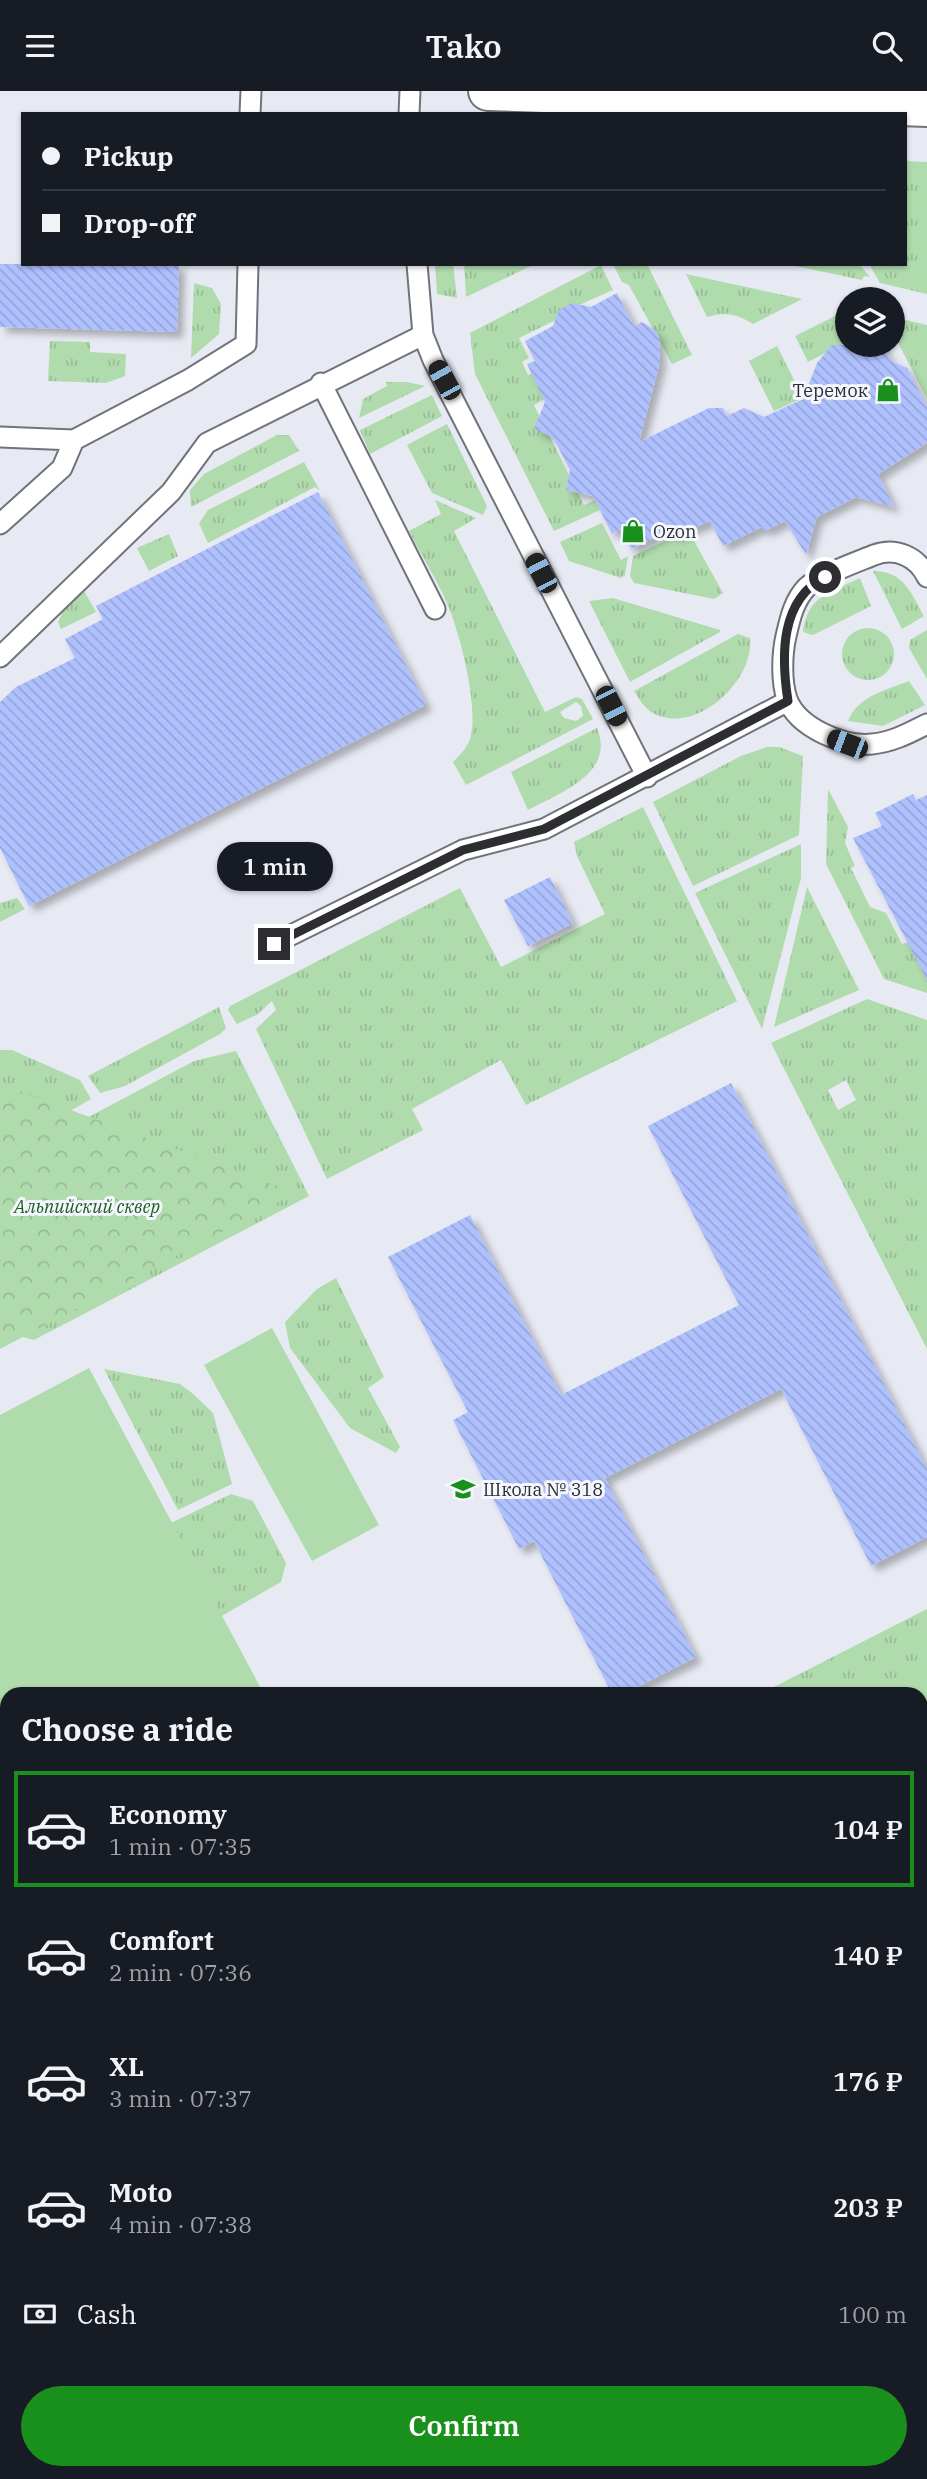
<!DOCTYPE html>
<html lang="en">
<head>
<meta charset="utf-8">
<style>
	:root { --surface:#171b24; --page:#20242c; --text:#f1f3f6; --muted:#9ea1a6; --line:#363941; --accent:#1a901c }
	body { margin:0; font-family:"IBM Plex Serif",serif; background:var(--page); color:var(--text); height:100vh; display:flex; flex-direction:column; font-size:26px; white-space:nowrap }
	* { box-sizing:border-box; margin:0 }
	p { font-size:23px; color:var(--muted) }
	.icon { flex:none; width:38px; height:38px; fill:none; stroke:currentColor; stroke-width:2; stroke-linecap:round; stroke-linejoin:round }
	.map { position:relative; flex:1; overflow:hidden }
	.sheet { position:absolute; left:0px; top:1596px; width:928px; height:793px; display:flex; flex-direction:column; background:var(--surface); border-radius:21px 21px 0 0; box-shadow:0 2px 5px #0004 }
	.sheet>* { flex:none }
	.hud { position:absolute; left:21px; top:21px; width:886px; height:154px; border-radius:0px; box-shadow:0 2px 5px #0004; display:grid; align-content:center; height:154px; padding:0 21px; background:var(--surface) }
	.tools { position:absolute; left:835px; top:196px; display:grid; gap:14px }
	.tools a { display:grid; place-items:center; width:70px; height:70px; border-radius:50%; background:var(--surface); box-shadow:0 2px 5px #0004; font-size:35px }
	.end { position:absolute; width:32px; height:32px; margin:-16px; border:9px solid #2d2e32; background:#fff; box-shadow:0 0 0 4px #fff }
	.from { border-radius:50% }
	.bubble { position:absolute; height:49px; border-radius:24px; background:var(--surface); box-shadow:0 2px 5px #0004; font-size:23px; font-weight:600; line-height:49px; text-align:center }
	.car { position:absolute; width:21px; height:42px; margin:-21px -10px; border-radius:9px; box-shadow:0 0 5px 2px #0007; background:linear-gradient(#222 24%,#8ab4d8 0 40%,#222 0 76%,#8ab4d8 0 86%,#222 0) }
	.hud b { display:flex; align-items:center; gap:24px; height:66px; font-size:26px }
	.hud b+b { border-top:2px solid var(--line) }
	.hud i { width:18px; height:18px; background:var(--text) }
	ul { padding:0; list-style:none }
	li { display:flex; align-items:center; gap:21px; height:116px; margin:0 14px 10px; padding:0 7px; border:4px solid transparent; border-radius:0px }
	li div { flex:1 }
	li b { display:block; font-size:26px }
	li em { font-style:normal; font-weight:600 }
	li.on { border-color:var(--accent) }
	li>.icon { width:63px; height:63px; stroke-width:1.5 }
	h2 { padding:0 21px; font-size:32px; line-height:84px }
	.pay { display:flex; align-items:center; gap:18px; height:77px; padding:0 21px; font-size:26px }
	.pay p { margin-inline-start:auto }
	.action { display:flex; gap:14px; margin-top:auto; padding:14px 21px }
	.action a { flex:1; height:80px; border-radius:42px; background:var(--accent); color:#fff; font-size:28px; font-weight:600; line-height:80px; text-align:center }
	header { display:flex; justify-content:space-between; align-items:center; height:91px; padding:0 21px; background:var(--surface); font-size:32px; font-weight:600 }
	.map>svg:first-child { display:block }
	.grass { fill:url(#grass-tufts); fill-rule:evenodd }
	.forest { fill:url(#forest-crowns) }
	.garden { fill:#b0dbad }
	.building { fill:url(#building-back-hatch); filter:url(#shadow) }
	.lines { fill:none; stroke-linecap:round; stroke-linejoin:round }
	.lane-casing { stroke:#71737b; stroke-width:23 }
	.street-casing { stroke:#71737b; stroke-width:42 }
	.lane { stroke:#fff; stroke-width:19 }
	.street { stroke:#fff; stroke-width:38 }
	.route { stroke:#2d2e32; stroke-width:9 }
	.labels { text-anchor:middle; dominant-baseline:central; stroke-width:6; stroke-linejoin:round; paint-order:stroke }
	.poi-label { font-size:18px; fill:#2d2e32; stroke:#f5f7ff; text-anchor:start }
	.park-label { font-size:18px; font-style:italic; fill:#1c5e1b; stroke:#f5f7ff }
</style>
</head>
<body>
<header><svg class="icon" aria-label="menu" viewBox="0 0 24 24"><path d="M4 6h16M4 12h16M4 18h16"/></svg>Tako<svg class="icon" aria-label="search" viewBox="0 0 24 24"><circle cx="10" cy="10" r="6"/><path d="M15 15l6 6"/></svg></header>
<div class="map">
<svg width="927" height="2388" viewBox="0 0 927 2388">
	<defs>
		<pattern id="grass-tufts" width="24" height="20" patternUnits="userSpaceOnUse" patternTransform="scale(1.75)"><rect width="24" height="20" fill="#b0dbad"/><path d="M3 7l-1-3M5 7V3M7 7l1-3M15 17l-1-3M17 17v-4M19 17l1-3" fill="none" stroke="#98bc95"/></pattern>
		<pattern id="forest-crowns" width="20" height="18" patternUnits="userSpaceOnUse" patternTransform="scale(1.75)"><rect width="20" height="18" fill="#b0dbad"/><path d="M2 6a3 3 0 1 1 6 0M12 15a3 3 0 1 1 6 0" fill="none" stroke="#98bc95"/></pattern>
		<pattern id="building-back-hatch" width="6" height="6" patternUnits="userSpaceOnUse" patternTransform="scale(1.75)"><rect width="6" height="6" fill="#afc0fe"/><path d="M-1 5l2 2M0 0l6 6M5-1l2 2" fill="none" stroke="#97a5da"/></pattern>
		<filter id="shadow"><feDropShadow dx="6" dy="6" stdDeviation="3.5" flood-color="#0004"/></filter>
	</defs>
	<rect width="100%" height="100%" fill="#e7eaf3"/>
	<!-- grass -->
	<path class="grass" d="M905,70L927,71V203L880,192L869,173H905Z
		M435,173H453L457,207L437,203Z
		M464,173H535L466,206Z
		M613,173H647L692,264L672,273L629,194L622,191Z
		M786,173H859L870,186L864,185L862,189Z
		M601,174L613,199L561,222L562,226L519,247L529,267L522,271L528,284L532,282L545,308L534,314L584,414L595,409L600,419L554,440L475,283L470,242Z
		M686,183L802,208L753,233C737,223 726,220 707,226Z
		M194,192L212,197L221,213L219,243L191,267Z
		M847,219V251L808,271L795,245Z
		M893,226L927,234V308L893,242Z
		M50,250L90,251V261L126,263L125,285L106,292L48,290Z
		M777,255L803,307L774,320L749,270Z
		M386,291H407L425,295L359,327L363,308L387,295Z
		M432,304L442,325L370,363L360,339Z
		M447,333L487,415L483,424L432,402L407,354Z
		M277,344H289L299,360L191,416L190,399L204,383Z
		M304,371L320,400L315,396L208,452L199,432L208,419Z
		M435,409L476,427L454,440L545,621L576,606L582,608L593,628L466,694L453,671C461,663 469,655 471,644C478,613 460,542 447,512C436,487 421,464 409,440L441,423ZM576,611L581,615L583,625L576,630L564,627L560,621Z
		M602,432L621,469L628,465L625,484L621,487L569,470L560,451Z
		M688,439L723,502L714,508L634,492L630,485L633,465Z
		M169,443L178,465L149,480L137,457Z
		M873,480C904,480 911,502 924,525L902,538Z
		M860,487L871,515L813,544L803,541C807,505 831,501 860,487Z
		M83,498L96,521L61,538L58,531L67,512Z
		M613,507L720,539V541L630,591L589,510Z
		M842 563a26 26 0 1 1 52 0a26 26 0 1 1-52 0Z
		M927,539V588L909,557L910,549Z
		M738,543L750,547C755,591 693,647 651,621C644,616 639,608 634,600Z
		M909,590L925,614L883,635L848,630C858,605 886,599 909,590Z
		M597,637C616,683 559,702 528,719L511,681Z
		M767,656H779L803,665L799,744L693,795L653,711L741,665Z
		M828,698L848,736L845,752L855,775L851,777L870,816L886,822L902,853L914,849L927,864V902L884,888L826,773Z
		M643,716L737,910L526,1014L501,969L412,1018L423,1039L327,1088L256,938L276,919L272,910L258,923L237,933L228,919L230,915L460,797L501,876L605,823L577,765L574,751Z
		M801,753V787L762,938L695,802Z
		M807,796L859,899L774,936Z
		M17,807L25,818L0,831V812Z
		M867,908L927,929V1258L771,952ZM846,989L856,1009L838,1019L828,999Z
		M219,916L226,937L220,943L125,995L100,1002L88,985Z
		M0,959H12L80,989L91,1008L0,1060Z
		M236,960L309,1105L34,1249L0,1240V1073L194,970Z
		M336,1187L384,1286L368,1297L400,1356L396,1362L350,1337L290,1257L285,1231L317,1198Z
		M104,1278L180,1293L192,1302L213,1322L232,1393L178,1419Z
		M231,1403L253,1410L286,1472L281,1491L220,1526L169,1433Z
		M927,1518V1638L921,1641L920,1603H760Z
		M0,1996L7,1997V2133L0,2136Z"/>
	<!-- forest -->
	<path class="forest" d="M0,993L296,1102L0,1258Z
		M0,1726L7,1739V1950L0,1949Z"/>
	<!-- garden -->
	<path class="garden" d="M272,1237L379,1434L312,1470L204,1274Z
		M89,1277L264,1603H7V1698L0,1685V1324Z"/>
	<!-- building -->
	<path class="building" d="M0,173H179L177,241L0,236Z
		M617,202L634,235L642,231L655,239L659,246L660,271L639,351L709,317H723L727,325L744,317L764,326L803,308L817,272L832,254H882L891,270L907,277L927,316V352L878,383L894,416L856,406L817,426L806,464L785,430L765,440L762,436L723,455L710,430L677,444L667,441L631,458L620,438L612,443L593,405L566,399L570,379L553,346L534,338L545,311L527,273L535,270L525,250L553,235L559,219L572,212L591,216Z
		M318,401L426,614L29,815L0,757V611L16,596L75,567L65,548L103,528L96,515Z
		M913,703L916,709L927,704V889L853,747L882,735L875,722Z
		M550,786L573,832L528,855L504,809Z
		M731,992L927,1378V1446L871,1475L781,1298L605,1387L696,1566L624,1603H612L534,1450L519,1458L453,1329L468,1321L388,1166L470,1124L561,1304L739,1214L648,1035Z"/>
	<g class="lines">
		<!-- lane casing -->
		<g class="lane-casing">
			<path id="lane" d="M250,23L251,0
				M409,23L410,0
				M417,173L423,244L433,269L647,686
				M321,292L435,518
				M0,346L74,349L188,289L246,253L248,173
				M0,433L62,377L74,349
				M927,486C917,465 895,456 874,464C857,471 820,484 807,496C794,509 790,528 786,545C782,563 781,590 787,608C798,637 844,656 872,653C893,651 909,642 927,633
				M0,566L171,401L207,352L423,244
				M273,853L463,759L544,738L788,610
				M920,1687L927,1684
				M0,1977L7,1978
				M0,2152L7,2148
				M0,2338L7,2351
				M23,2382L26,2388
				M483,2388L494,2382"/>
		</g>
		<!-- street casing -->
		<g class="street-casing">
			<path id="street" d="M488,0L927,16"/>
		</g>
		<!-- lane -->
		<use href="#lane" class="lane"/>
		<!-- street -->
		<use href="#street" class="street"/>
	</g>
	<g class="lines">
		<!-- route -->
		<path class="route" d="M274,853L463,759L544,738L788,610C781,565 780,509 825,486"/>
	</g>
	<!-- icons -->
	<defs>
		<g id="shop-bare" transform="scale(1.89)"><path d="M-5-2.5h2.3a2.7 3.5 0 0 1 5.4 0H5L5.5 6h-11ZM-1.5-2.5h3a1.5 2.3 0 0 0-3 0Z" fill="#1a901c" stroke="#f5f7ff" stroke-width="2.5" paint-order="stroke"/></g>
		<g id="school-bare" transform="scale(1.89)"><path d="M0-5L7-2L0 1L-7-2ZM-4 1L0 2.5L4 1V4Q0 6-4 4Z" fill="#1a901c" stroke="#f5f7ff" stroke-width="2.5" paint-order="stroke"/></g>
	</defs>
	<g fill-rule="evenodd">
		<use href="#shop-bare" x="888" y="299"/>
		<use href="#shop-bare" x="633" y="440"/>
		<use href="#school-bare" x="463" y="1398"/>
	</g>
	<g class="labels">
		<!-- poi labels -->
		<g class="poi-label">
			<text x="868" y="299" text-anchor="end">Теремок</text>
			<text x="653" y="440">Ozon</text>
			<text x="483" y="1398">Школа № 318</text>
		</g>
		<!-- park labels -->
		<g class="park-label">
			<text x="87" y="1115">Альпийский сквер</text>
		</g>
	</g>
</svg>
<div class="tools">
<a><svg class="icon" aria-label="layers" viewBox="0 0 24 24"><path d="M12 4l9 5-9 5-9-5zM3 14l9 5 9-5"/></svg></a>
</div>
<i class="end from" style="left:825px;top:486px"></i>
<i class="end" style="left:274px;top:853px"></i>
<div class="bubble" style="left:217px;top:751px;width:116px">1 min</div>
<i class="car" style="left:444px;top:289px;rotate:331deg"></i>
<i class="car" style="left:541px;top:482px;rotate:332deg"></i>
<i class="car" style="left:611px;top:615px;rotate:153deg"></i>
<i class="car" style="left:847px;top:653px;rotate:291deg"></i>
<div class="hud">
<b><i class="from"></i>Pickup</b>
<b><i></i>Drop-off</b>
</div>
<section class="sheet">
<h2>Choose a ride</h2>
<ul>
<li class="on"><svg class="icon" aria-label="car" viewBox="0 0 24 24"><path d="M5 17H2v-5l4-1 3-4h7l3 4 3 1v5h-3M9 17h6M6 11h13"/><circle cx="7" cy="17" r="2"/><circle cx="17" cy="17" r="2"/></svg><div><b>Economy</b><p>1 min · 07:35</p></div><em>104 ₽</em></li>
<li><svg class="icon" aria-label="car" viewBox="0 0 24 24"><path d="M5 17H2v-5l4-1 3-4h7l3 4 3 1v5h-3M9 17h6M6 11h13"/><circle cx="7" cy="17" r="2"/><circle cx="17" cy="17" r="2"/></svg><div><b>Comfort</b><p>2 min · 07:36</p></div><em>140 ₽</em></li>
<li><svg class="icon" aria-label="car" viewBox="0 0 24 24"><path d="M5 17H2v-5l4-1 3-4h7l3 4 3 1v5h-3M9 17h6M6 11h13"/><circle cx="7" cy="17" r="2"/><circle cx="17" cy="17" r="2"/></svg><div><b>XL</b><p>3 min · 07:37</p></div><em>176 ₽</em></li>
<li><svg class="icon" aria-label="car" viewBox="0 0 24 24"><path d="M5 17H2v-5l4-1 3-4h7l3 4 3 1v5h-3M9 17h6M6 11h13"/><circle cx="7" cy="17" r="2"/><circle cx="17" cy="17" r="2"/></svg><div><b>Moto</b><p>4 min · 07:38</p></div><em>203 ₽</em></li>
</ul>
<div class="pay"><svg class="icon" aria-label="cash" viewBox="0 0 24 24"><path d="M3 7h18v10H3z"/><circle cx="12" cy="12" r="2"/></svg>Cash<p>100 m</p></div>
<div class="action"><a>Confirm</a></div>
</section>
</div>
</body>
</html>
